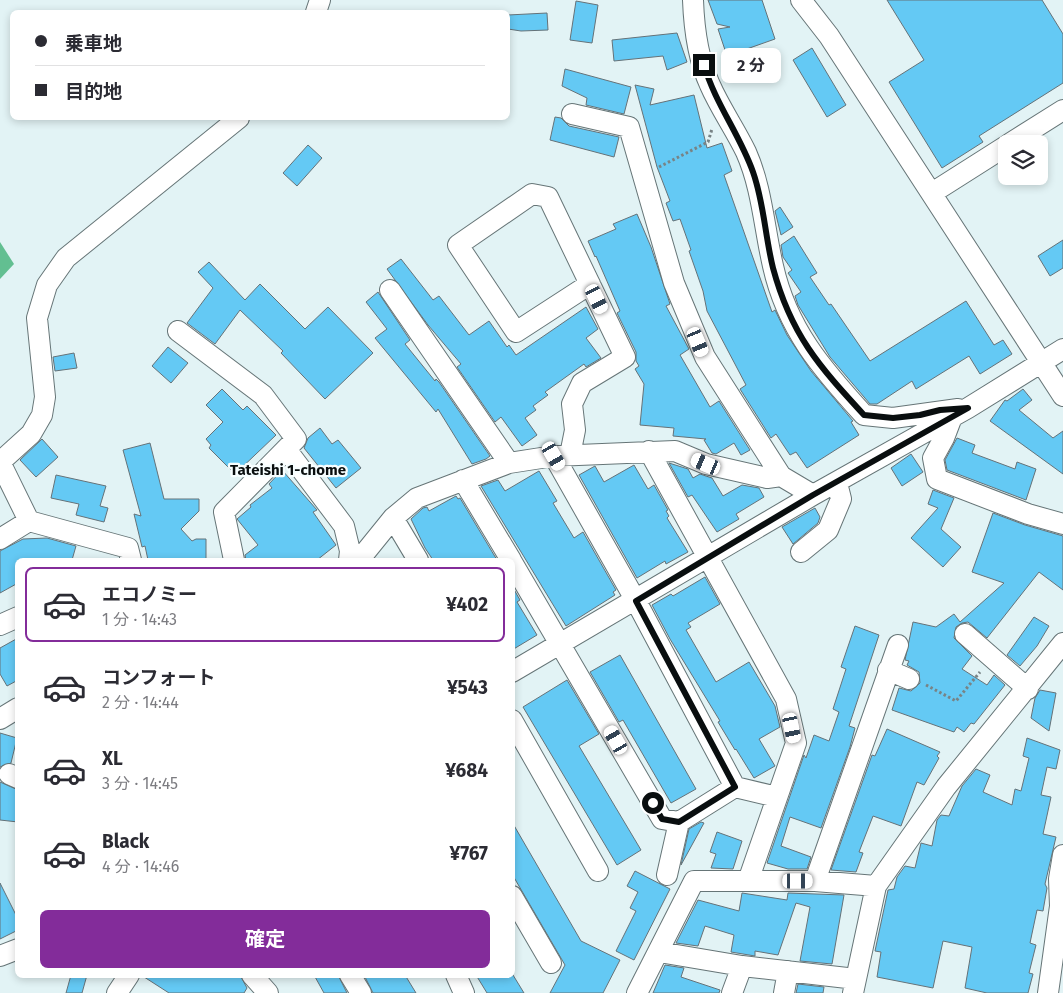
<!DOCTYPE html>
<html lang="ja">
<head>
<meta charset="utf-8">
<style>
	:root { --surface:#fff; --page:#f2f2f3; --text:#2b2b33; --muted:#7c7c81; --line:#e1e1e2; --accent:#832c9a }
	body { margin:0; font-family:"Fira Sans","Noto Sans JP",sans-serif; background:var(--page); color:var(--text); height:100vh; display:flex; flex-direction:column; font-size:19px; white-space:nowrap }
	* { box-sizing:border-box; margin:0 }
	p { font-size:16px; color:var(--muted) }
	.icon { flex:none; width:28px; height:28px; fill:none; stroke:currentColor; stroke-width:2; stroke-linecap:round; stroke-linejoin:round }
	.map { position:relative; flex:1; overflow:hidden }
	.details { position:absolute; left:15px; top:558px; width:500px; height:420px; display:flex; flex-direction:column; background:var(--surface); border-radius:8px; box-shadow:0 2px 8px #0003 }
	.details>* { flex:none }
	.banner { position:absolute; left:10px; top:10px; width:500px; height:110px; border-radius:8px; box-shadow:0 2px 8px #0003; display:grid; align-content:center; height:110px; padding:0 25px; background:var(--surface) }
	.fabs { position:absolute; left:998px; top:135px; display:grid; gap:10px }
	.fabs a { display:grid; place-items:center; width:50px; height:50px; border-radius:8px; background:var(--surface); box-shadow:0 2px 8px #0003; font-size:25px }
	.end { position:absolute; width:22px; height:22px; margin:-11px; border:6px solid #090e0f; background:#fff; box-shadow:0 0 0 2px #fff }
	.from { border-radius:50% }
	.bubble { position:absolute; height:35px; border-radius:8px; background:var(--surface); box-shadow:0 2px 8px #0003; font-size:16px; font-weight:700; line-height:35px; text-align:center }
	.car { position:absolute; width:15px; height:30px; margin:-15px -8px; border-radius:6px; box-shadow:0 0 4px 1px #0007; background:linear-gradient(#fff 24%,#345 0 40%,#fff 0 76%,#345 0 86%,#fff 0) }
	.banner b { display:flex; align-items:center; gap:18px; height:48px; font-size:19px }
	.banner b+b { border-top:1px solid var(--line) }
	.banner i { width:12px; height:12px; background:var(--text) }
	ul { padding:9px 0 0; list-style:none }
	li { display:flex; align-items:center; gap:15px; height:75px; margin:0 10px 8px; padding:0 15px; border:2px solid transparent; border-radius:8px }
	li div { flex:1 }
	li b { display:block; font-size:19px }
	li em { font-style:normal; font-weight:700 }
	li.current { border-color:var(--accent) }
	li>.icon { width:45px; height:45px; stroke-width:1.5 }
	.button { display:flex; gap:10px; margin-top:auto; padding:10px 25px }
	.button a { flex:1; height:58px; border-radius:8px; background:var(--accent); color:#fff; font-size:20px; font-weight:700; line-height:58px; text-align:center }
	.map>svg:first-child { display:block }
	.forest { fill:#62bf91 }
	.building { fill:#64c9f4; stroke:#657278 }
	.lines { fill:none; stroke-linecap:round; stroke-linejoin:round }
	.minor-casing { stroke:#667577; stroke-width:22 }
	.path { stroke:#788385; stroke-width:3; stroke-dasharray:2.5 2.5; stroke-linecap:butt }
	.minor { stroke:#fff; stroke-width:20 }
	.route { stroke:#090e0f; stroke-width:6 }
	.labels { text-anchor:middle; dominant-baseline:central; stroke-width:4.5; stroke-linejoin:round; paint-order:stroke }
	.neighbourhood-label { font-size:15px; font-weight:bold; fill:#090e0f; stroke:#f7feff }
</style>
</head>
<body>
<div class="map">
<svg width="1063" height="993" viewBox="0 0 1063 993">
	<rect width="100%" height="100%" fill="#e2f3f5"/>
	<!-- forest -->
	<path class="forest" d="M0,242L14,264L0,279Z"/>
	<!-- building -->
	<path class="building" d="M708,0H762L775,39L727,56L718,29L730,27L717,24Z
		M887,0H1042L1063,34V83L979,136L983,142L942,168L889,82L924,60Z
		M576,1L598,5L592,43L570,40Z
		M547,13L548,30L521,31L508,29V15Z
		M677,33L687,62L667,70L663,56L614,61L612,40Z
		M812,48L846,105L827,117L793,60Z
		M565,69L631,87L624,114L586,105L587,98L562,86Z
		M635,85L654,89L650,105L694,95L707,148L722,143L732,171L724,175L772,312L775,310L787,335L811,371L853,421L851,422L859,435L807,468L796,452L790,455L776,434L771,438L740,389L746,385L707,311L703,291L689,251L691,250L680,219L673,221L666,203L670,201L657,167Z
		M555,117L561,118L569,126L619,137L614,157L550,140Z
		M308,145L322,158L297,186L283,173Z
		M780,207L793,227L781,235L775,211Z
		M637,214L651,247L670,304L666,306L689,349L680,355L710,407L719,401L750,450L741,455L734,443L716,454L712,453L704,440L706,439L673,436L674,428L640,425L644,384L635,369L639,366L636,361V352L617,313L620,311L596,256L595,257L588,241L616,229L613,224Z
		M794,236L817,273L810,277L829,305L831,304L870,361L966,301L994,345L1003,340L1012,354L980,374L969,356L916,389L912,381L877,404H870L830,357L798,305L795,296L801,292L788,273L792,270L783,257L781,245Z
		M1063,240V268L1050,276L1038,256Z
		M401,259L433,300L439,296L469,335L489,321L507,347L509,345L516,355L586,307L598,329L586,338L601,358L586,367L584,364L545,392L548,395L533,406L536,410L525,418L537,435L522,446L501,417L495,422L457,367L461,364L428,325L387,269Z
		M209,262L245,300L260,284L305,329L328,307L373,353L325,399L281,353L283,351L240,310L215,344L187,323L213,288L198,272Z
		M378,292L410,340L405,344L435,381L436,379L439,382L490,456L486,459L472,464L438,409L436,412L375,338L387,329L366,302Z
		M168,347L188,363L171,383L152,366Z
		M74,353L77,368L55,371L53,357Z
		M222,389L243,410L247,406L276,435L235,474L209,448L211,445L206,439L223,422L206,405Z
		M1023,389L1032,400L1019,410L1053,438L1063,431V474L990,421L1005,400L1007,401Z
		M320,428L332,444L338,440L361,468L336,488L304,448L308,438Z
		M957,438L975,445L972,453L1015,469L1017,462L1036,469L1026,500L947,470L945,460Z
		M42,439L58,457L36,477L20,460Z
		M150,443L164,499H199V511L181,529L192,541L196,539H206V560H148L145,546L142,547L134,514L141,516L123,450Z
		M911,454L923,472L902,486L891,468Z
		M669,463L688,469L693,478L700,474L712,478L723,496L742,485L759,488L764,497L736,514L739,519L717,532L692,495L688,497Z
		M634,465L648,489L654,485L668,510L666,511L669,516L667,518L688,552L666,564L665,561L637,578L579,475L595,466L604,482Z
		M282,470L317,510L313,512L336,545L317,560H246L245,555L258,545L237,519L251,507L250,505L272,488L269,484Z
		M539,471L557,501L553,503L574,538L583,532L616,590L613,592L615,595L566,626L481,486L498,480L505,491Z
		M56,475L106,486L100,506L108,508L104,522L76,515L79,504L51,498Z
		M933,490L954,498L941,529L961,547L943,567L911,538L938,508L928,504Z
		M456,496L458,499L460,498L497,560H433L425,548L411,519L423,508L427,507L429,511Z
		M815,508L820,517L818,523L793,544L782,527Z
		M993,513L1025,525L1063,536V590L1039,572L987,638L968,622L962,623L956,627L954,638L972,656L962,669L987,685L994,675L1005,685L974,724L971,723L964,732L957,727L954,732L892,710L899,688L911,691L920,683L919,672L907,665L909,661L905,660L913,622L936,627L954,614L960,622L1004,583L972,572Z
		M47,538L76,546L72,560H18V583L0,593V551L23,539Z
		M705,577L720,604L688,623L691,627L686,630L716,682L749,662L775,706L780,727L759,739L775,766L754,778L736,749L735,750L718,722L720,721L670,639L652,605L671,594L673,596Z
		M512,586L520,600L517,602L537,635L512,650Z
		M1034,617L1049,626L1037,646L1020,666L1007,655Z
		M855,626L879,635L849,726L855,728L850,747L821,828L790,817L781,846L811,857L807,869H788L767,863L804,755L806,758L814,735L829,741L839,712L833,709L846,669L841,667Z
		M18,638V680L7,686L0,674V648Z
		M620,655L696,789L671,803L623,720L619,722L590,672Z
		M567,680L599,734L579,746L641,850L617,865L523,707Z
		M1040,690L1056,693L1049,731L1031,718L1035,698Z
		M887,729L940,752L937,756L939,758L924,785L917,782L901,826L873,816L859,852L863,853L856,872L831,870L872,755L875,756Z
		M0,733L17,738L11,763L0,767Z
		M1027,738L1060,750L1056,769L1047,767L1041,795L1051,797L1043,834L1056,837L1045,884L1047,888L1043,911L1037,910L1030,943L1036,945L1029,973L1033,974L1028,993H987L965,988L972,947L943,941L933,988L877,977L881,952L875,951L888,890L894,889L897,877L905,866L915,868L921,843L932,846L937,820L941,815L949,816L962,786L976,769L990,775L983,792L1012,805L1015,789L1021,791L1029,758L1023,756Z
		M0,782L18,790V822L0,820Z
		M512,822L581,941L620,960L603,993H550L565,965L512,874Z
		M701,822L704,823L681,865L689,829Z
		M717,832L742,841L733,869L711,868L716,854L710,852Z
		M635,871L670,889L634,960L616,951L636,911L630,908L638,892L627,886Z
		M0,883L18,919V930L0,939Z
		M742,893L787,900L788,893L844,895L832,964L800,961L810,907L796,903L778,955L755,951V956L731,952L734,935L705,926L698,946L676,943L698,900L739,911Z
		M665,965L684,968L681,977L720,990L719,993H653Z
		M71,975H87L82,993H66Z
		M141,975H240L247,988L244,993H169Z
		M314,975H338L347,993H324Z
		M364,975H405L416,993H373Z
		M476,975H513L524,993H487Z
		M798,984L824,987L823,993H796Z"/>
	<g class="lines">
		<!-- minor casing -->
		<g class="minor-casing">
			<path id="minor" d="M693,0C694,28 698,59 710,85C720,108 735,129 746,152C762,188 764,227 773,266C787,329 822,369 864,415L893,418L958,409
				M801,0L829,36L1063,396
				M316,12L320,0
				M572,114L629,127L674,283L705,357L781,476
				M1009,144L1063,110
				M932,193L1006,146
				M390,290L509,463
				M178,331L263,395L296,439L224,512L234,560
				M952,417L944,438L933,458L937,479L1028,514L1063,524
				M286,449L344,526L350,551L349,560
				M649,451L786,699L796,743L748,881
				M570,455L575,430L572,404L582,383L625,357L548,197L532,194L458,245L516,332L590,284
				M554,456L636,601L735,787
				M463,480L511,560
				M393,518L418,560
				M29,521L0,462L31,434L42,415L45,397L37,318L47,285L66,258L239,118
				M0,539L29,521L128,548L131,560
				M801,552L828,530L841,499L837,483
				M359,560L393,518L417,498L509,463L554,456L675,451L706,464L767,478L781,476L813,495
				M512,562L662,819L679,822L735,787L777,797
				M0,625L18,617
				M965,634L1028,689
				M888,670L909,679
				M512,672L813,495L968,408L1063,349
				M0,719L18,708
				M512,720L598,871
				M9,774L18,778
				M667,875L679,822
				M815,881L898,645
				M512,896L551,963
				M659,952L742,966L856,979
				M0,956L18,949
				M252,975L268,993
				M350,975L361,993
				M456,975L464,993
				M117,993L129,975
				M637,993L694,881H815L876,886
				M732,993L742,966
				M784,993L788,971
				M853,993L876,886L946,787L1063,643
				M1048,993L1060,906L1059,879L1063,855"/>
		</g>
		<!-- path -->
		<path class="path" d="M659,167L708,142L712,129
			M926,685L956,701L980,672"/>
		<!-- minor -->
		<use href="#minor" class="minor"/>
	</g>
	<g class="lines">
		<!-- route -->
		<path class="route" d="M653,803L662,819L679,822L735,787L636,601L813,495L968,408L940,410L920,415L893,418L864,415C819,366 791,335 773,268C765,236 764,203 753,172C740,135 715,103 704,65"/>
	</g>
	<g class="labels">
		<!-- neighbourhood labels -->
		<g class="neighbourhood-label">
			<text x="288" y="470">Tateishi 1-chome</text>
		</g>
	</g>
</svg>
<div class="fabs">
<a><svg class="icon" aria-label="layers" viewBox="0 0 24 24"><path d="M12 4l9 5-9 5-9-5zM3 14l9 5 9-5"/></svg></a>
</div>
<i class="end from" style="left:653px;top:803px"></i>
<i class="end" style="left:704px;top:65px"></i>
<div class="bubble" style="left:721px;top:48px;width:60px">2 分</div>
<i class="car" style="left:597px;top:299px;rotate:154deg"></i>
<i class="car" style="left:698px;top:342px;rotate:157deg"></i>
<i class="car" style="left:554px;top:456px;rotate:150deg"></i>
<i class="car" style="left:706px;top:464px;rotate:293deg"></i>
<i class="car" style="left:792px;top:728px;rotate:168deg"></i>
<i class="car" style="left:616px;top:740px;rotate:330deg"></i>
<i class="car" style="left:798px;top:881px;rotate:90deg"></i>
<div class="banner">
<b><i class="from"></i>乗車地</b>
<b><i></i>目的地</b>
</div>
<section class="details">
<ul>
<li class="current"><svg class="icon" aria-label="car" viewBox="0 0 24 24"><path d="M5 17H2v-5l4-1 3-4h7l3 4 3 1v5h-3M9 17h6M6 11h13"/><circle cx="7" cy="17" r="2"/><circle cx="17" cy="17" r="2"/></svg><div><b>エコノミー</b><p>1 分 · 14:43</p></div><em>¥402</em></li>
<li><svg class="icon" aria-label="car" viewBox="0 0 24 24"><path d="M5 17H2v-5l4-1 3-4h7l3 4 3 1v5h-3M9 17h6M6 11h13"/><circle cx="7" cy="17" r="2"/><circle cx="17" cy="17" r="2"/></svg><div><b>コンフォート</b><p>2 分 · 14:44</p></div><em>¥543</em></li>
<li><svg class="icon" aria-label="car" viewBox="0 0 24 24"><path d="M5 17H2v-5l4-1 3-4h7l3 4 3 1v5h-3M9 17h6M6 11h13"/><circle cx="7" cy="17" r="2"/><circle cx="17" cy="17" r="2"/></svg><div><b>XL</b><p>3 分 · 14:45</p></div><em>¥684</em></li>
<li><svg class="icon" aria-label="car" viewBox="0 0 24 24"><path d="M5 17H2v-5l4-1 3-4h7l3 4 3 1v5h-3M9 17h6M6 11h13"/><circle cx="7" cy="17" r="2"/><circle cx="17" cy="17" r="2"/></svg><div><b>Black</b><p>4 分 · 14:46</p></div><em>¥767</em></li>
</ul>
<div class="button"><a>確定</a></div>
</section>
</div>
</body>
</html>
